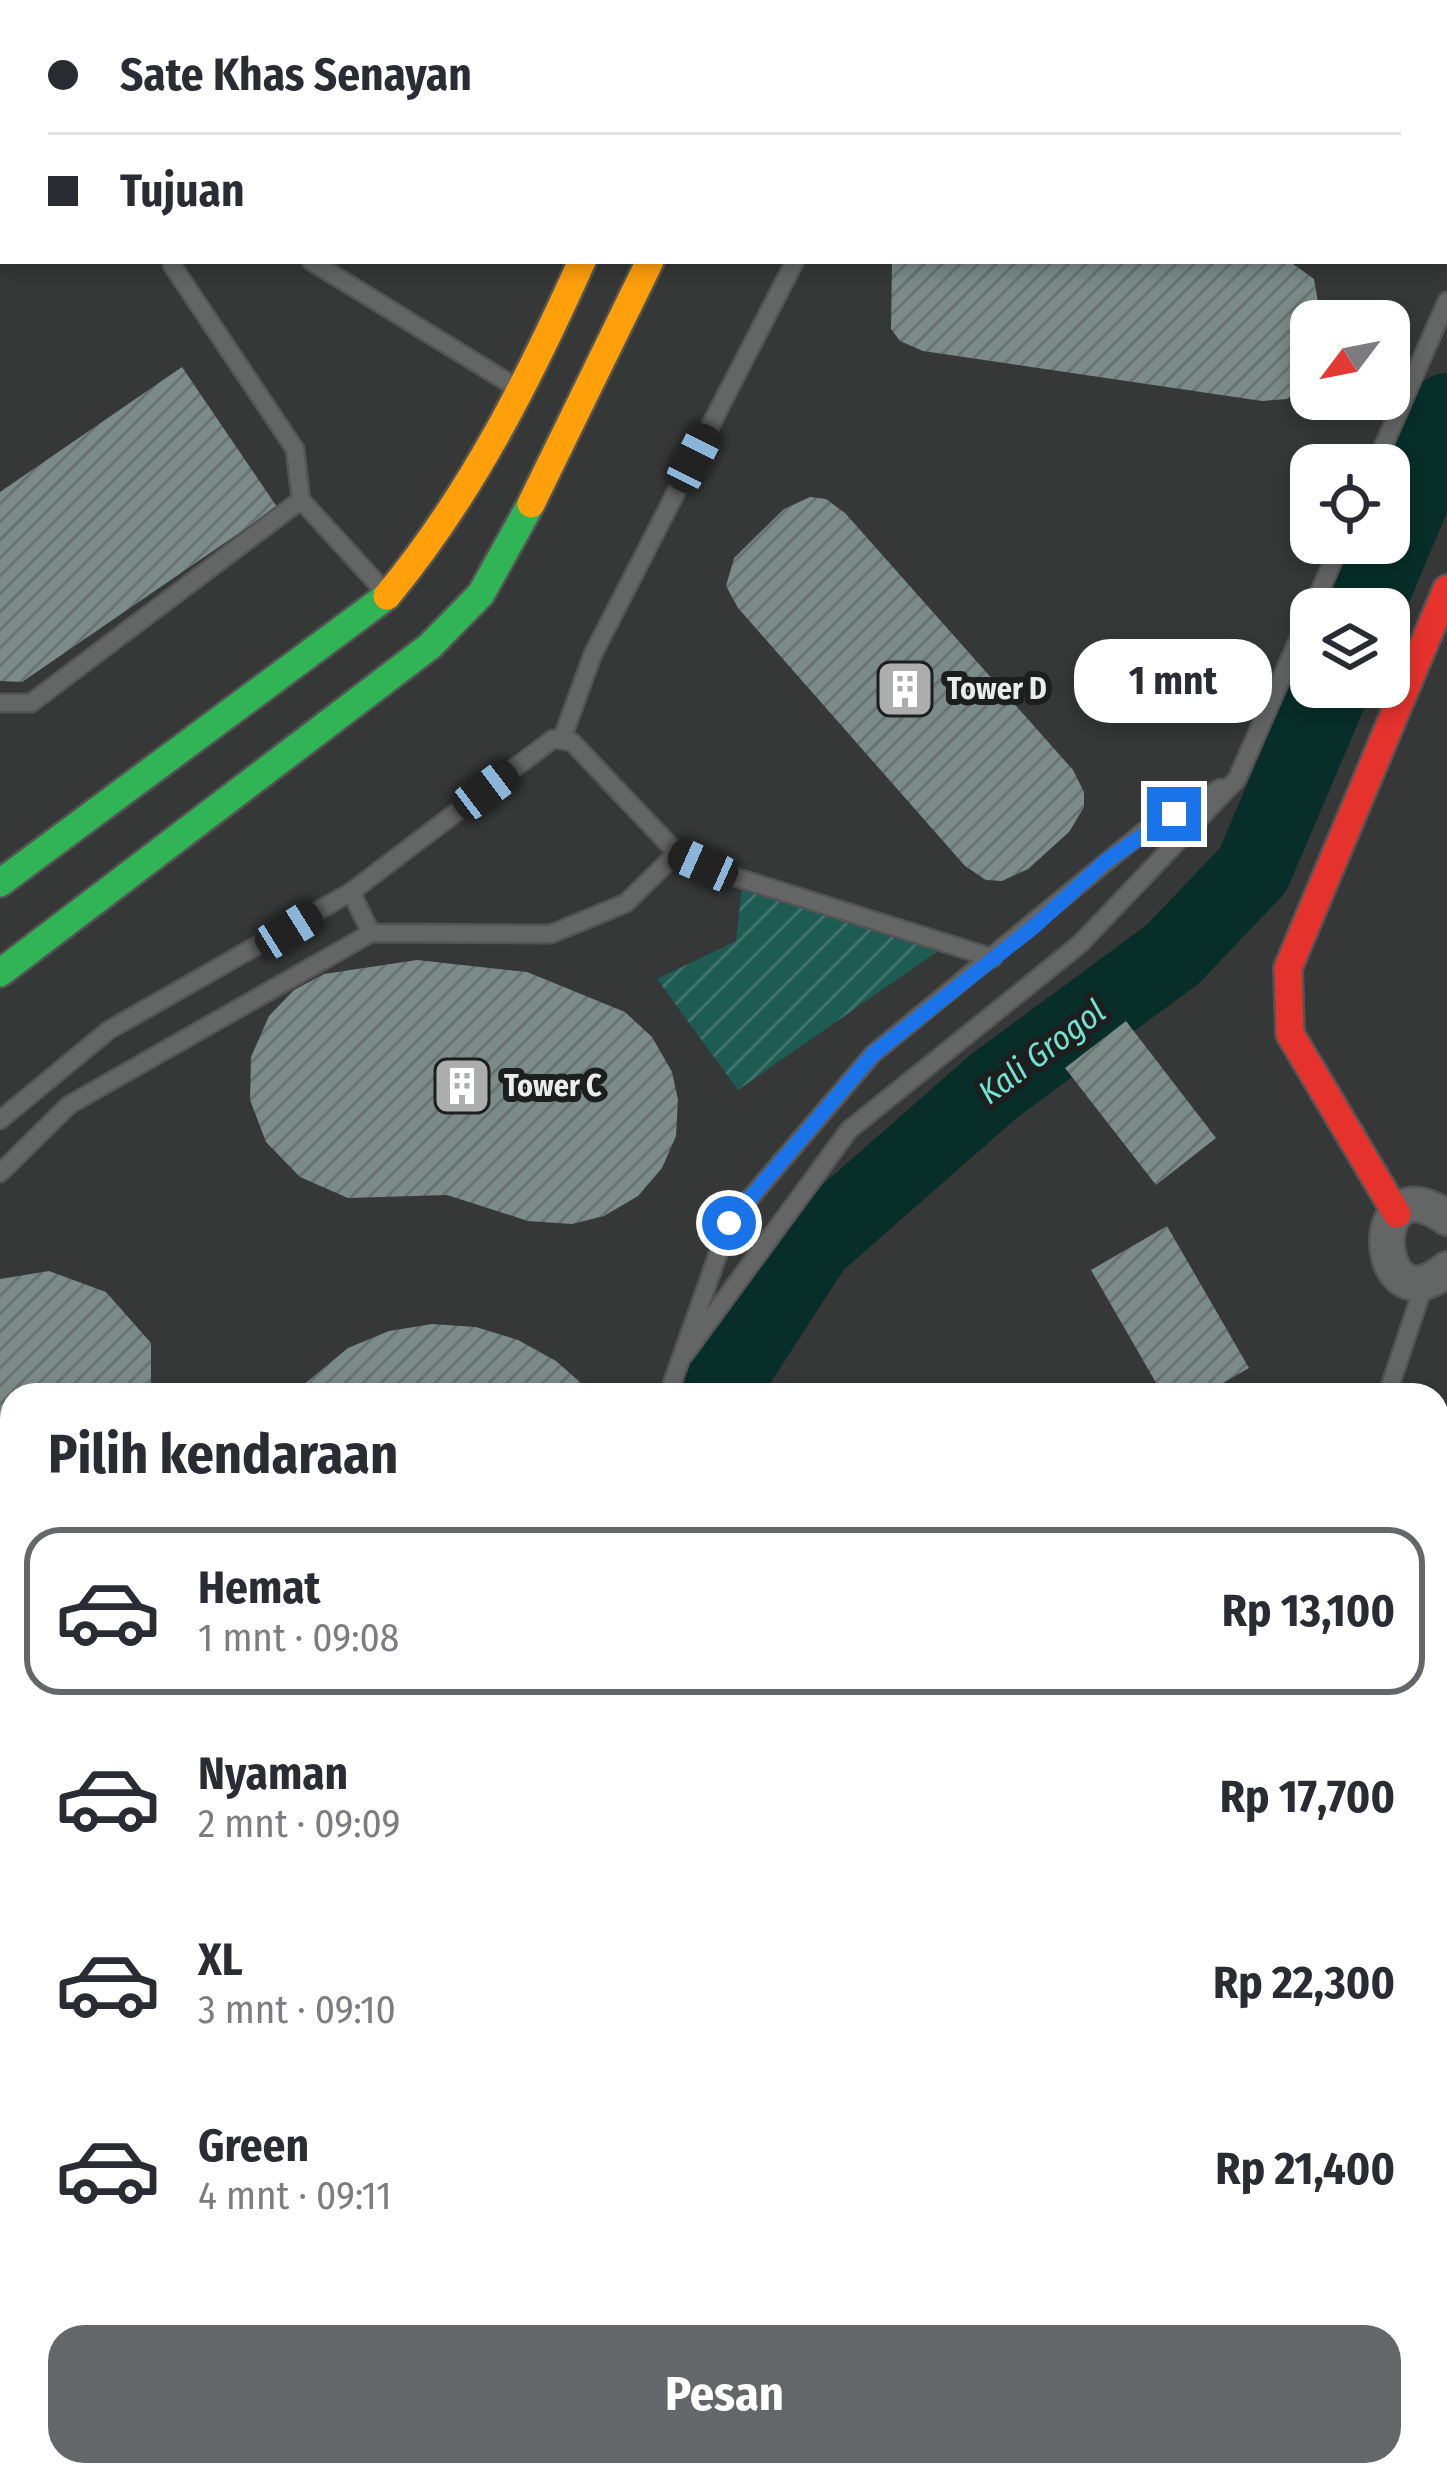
<!DOCTYPE html>
<html lang="id">
<head>
<meta charset="utf-8">
<style>
	:root { --surface:#fff; --page:#f7f7f7; --text:#2b2b33; --muted:#7c7c81; --line:#e1e1e2; --accent:#65666a }
	body { margin:0; font-family:"Fira Sans Condensed",sans-serif; background:var(--page); color:var(--text); height:100vh; display:flex; flex-direction:column; font-size:45px; white-space:nowrap }
	* { box-sizing:border-box; margin:0 }
	p { font-size:39px; color:var(--muted) }
	.icon { flex:none; width:66px; height:66px; fill:none; stroke:currentColor; stroke-width:2; stroke-linecap:round; stroke-linejoin:round }
	.map { position:relative; flex:1; overflow:hidden }
	.details { position:absolute; left:0px; top:1383px; width:1449px; height:1104px; display:flex; flex-direction:column; background:var(--surface); border-radius:36px 36px 0 0; box-shadow:0 6px 18px #0003 }
	.details>* { flex:none }
	.top-card { position:absolute; left:0px; top:0px; width:1449px; height:264px; box-shadow:0 6px 18px #0003; display:grid; align-content:center; height:264px; padding:0 48px; background:var(--surface) }
	.needle { width:78px; rotate:238deg }
	.buttons { position:absolute; left:1290px; top:300px; display:grid; gap:24px }
	.buttons a { display:grid; place-items:center; width:120px; height:120px; border-radius:24px; background:var(--surface); box-shadow:0 6px 18px #0003; font-size:60px }
	.end { position:absolute; width:54px; height:54px; margin:-27px; border:15px solid #1a73e8; background:#fff; box-shadow:0 0 0 6px #fff }
	.from { border-radius:50% }
	.bubble { position:absolute; height:84px; border-radius:36px; background:var(--surface); box-shadow:0 6px 18px #0003; font-size:39px; font-weight:700; line-height:84px; text-align:center }
	.car { position:absolute; width:36px; height:72px; margin:-36px -18px; border-radius:15px; box-shadow:0 0 9px 3px #0007; background:linear-gradient(#222 24%,#8ab4d8 0 40%,#222 0 76%,#8ab4d8 0 86%,#222 0) }
	.top-card b { display:flex; align-items:center; gap:42px; height:114px; font-size:45px }
	.top-card b+b { border-top:3px solid var(--line) }
	.top-card i { width:30px; height:30px; background:var(--text) }
	ul { padding:0; list-style:none }
	li { display:flex; align-items:center; gap:36px; height:168px; margin:0 24px 18px; padding:0 24px; border:6px solid transparent; border-radius:36px }
	li div { flex:1 }
	li b { display:block; font-size:45px }
	li em { font-style:normal; font-weight:700 }
	li.selected { border-color:var(--accent) }
	li>.icon { width:108px; height:108px; stroke-width:1.5 }
	h2 { padding:0 48px; font-size:54px; line-height:144px }
	.action { display:flex; gap:24px; margin-top:auto; padding:24px 48px }
	.action a { flex:1; height:138px; border-radius:36px; background:var(--accent); color:#fff; font-size:48px; font-weight:700; line-height:138px; text-align:center }
	.map>svg:first-child { display:block }
	.garden { fill:url(#garden-furrows) }
	.lines { fill:none; stroke-linecap:round; stroke-linejoin:round }
	.river { stroke:#072e28; stroke-width:78 }
	.building { fill:url(#building-hatch) }
	.lane-casing { stroke:#535554; stroke-width:21 }
	.street-casing { stroke:#535554; stroke-width:38 }
	.fast-casing { stroke:#535554; stroke-width:32 }
	.slow-casing { stroke:#535554; stroke-width:32 }
	.jam-casing { stroke:#535554; stroke-width:32 }
	.path { stroke:#717372; stroke-width:8; stroke-dasharray:12 6; stroke-linecap:butt }
	.lane { stroke:#646565; stroke-width:16 }
	.street { stroke:#646565; stroke-width:33 }
	.fast { stroke:#30b455; stroke-width:27 }
	.slow { stroke:#ff9f0a; stroke-width:27 }
	.jam { stroke:#e5322d; stroke-width:27 }
	.route { stroke:#1a73e8; stroke-width:15 }
	.labels { text-anchor:middle; dominant-baseline:central; stroke-width:12; stroke-linejoin:round; paint-order:stroke }
	.poi-label { font-size:30px; font-weight:bold; fill:#eaedec; stroke:#1d1f1f; text-anchor:start }
	.water-label { font-size:33px; font-style:italic; fill:#73e3d1; stroke:#1d1f1f }
</style>
</head>
<body>
<div class="map">
<svg width="1447" height="2487" viewBox="0 0 1447 2487">
	<defs>
		<pattern id="garden-furrows" width="10" height="10" patternUnits="userSpaceOnUse" patternTransform="scale(3)"><rect width="10" height="10" fill="#1e5b53"/><path d="M-1 1l2-2M0 10L10 0M9 11l2-2" fill="none" stroke="#3f736c"/></pattern>
		<pattern id="building-hatch" width="6" height="6" patternUnits="userSpaceOnUse" patternTransform="scale(3)"><rect width="6" height="6" fill="#7b8b88"/><path d="M-1 1l2-2M0 6l6-6M5 7l2-2" fill="none" stroke="#687371"/></pattern>
	</defs>
	<rect width="100%" height="100%" fill="#353837"/>
	<!-- garden -->
	<path class="garden" d="M742,887L926,943L938,951L738,1090L657,979L736,941Z"/>
	<g class="lines">
		<!-- river -->
		<path class="river" d="M1364,609L1447,412
			M716,1395L814,1244L994,1086L1173,954L1253,870L1331,687
			M78,2487L116,2475"/>
	</g>
	<!-- building -->
	<path class="building" d="M892,261H1289L1314,279L1319,308L1317,321H1311V363L1299,390L1287,399L1262,401L923,351L900,341L891,329Z
		M182,367L277,507L22,682L0,681V492Z
		M810,497L826,499L845,513L1073,770L1084,792V807L1069,832L1028,869L1002,881L986,880L965,866L738,608L726,586L734,558L784,509Z
		M417,960L527,972L625,1012L652,1037L672,1072L678,1100L676,1136L662,1168L638,1196L604,1216L572,1224L528,1221L447,1195L348,1198L300,1177L266,1142L250,1100L251,1057L269,1016L294,990L324,974Z
		M1126,1021L1216,1138L1156,1185L1065,1068Z
		M1167,1226L1249,1368L1202,1395H1163L1091,1270Z
		M49,1271L106,1292L151,1343V1395H12V1696L0,1699V1279Z
		M432,1324L476,1327L518,1340L556,1361L589,1390L586,1395H291L348,1348L389,1331Z
		M1443,1455L1447,1514L1437,1520V1459Z
		M1447,1542V1603L1437,1609V1548Z
		M1447,2341V2464L1437,2451V2349Z
		M966,2475H1009L1018,2487H949Z
		M1275,2475H1421L1431,2487H1274L1268,2480Z"/>
	<g class="lines">
		<!-- lane casing -->
		<g class="lane-casing">
			<path id="lane" d="M444,0L447,3
				M1141,0V3
				M358,3L362,0
				M0,14L3,12
				M311,261L517,388
				M1375,465L1447,301
				M301,500L385,592
				M1312,609L1341,543
				M0,703H31L301,500L295,449L172,265
				M562,739L593,654L795,261
				M351,892L371,933
				M0,1120L109,1030L351,892L553,739L572,742L677,853L716,871L993,958
				M0,1173L69,1105L371,933L551,934L626,903L677,853
				M684,1355L849,1130L1080,944L1237,779L1311,611
				M668,1395L729,1223L873,1054L1143,832L1221,788
				M1387,1395L1425,1282
				M0,1857L12,1881
				M0,1971L12,1960
				M0,2030L12,2048
				M572,2475L580,2487
				M243,2487L264,2475"/>
		</g>
		<!-- street casing -->
		<g class="street-casing">
			<path id="street" d="M40,0L42,3
				M1447,1218C1362,1156 1372,1333 1447,1269"/>
		</g>
		<!-- fast casing -->
		<g class="fast-casing">
			<path id="fast" d="M0,883L387,596
				M0,973L430,646L481,594L531,504"/>
		</g>
		<!-- slow casing -->
		<g class="slow-casing">
			<path id="slow" d="M882,3L888,0
				M531,504L650,261
				M387,596C471,495 529,379 582,261"/>
		</g>
		<!-- jam casing -->
		<g class="jam-casing">
			<path id="jam" d="M763,3L767,0
				M1397,1214L1290,1034L1288,968L1447,589"/>
		</g>
		<!-- path -->
		<path class="path" d="M1288,0L1292,3
			M1264,3L1269,0
			M1372,3V0"/>
		<!-- lane -->
		<use href="#lane" class="lane"/>
		<!-- street -->
		<use href="#street" class="street"/>
		<!-- fast -->
		<use href="#fast" class="fast"/>
		<!-- slow -->
		<use href="#slow" class="slow"/>
		<!-- jam -->
		<use href="#jam" class="jam"/>
	</g>
	<g class="lines">
		<!-- route -->
		<path class="route" d="M729,1223L873,1054L1036,925L1106,861L1174,814"/>
	</g>
	<!-- icons -->
	<defs>
		<g id="building-square" transform="scale(3)"><rect x="-9" y="-9" width="18" height="18" rx="4" fill="#abaead" stroke="#1d1f1f"/><path d="M-4-6H4V6H1V3H-1V6H-4ZM-2.5-4.3h1.7v1.8h-1.7ZM.8-4.3h1.7v1.8H.8ZM-2.5-1h1.7V.8h-1.7ZM.8-1h1.7V.8H.8Z" fill="#fff"/></g>
	</defs>
	<g fill-rule="evenodd">
		<use href="#building-square" x="905" y="689"/>
		<use href="#building-square" x="462" y="1086"/>
	</g>
	<g class="labels">
		<!-- poi labels -->
		<g class="poi-label">
			<text x="947" y="689">Tower D</text>
			<text x="504" y="1086">Tower C</text>
		</g>
		<!-- water labels -->
		<g class="water-label">
			<text transform="translate(1042 1052) rotate(-37)">Kali Grogol</text>
		</g>
	</g>
</svg>
<div class="buttons">
<a><svg class="needle" viewBox="-14 -14 28 28"><path d="M0-13l5 13h-10z" fill="#e53935"/><path d="M0 13l5-13h-10z" fill="#7c7c81"/></svg></a>
<a><svg class="icon" aria-label="locate" viewBox="0 0 24 24"><circle cx="12" cy="12" r="6"/><path d="M12 2v4M12 18v4M2 12h4M18 12h4"/></svg></a>
<a><svg class="icon" aria-label="layers" viewBox="0 0 24 24"><path d="M12 4l9 5-9 5-9-5zM3 14l9 5 9-5"/></svg></a>
</div>
<i class="end from" style="left:729px;top:1223px"></i>
<i class="end" style="left:1174px;top:814px"></i>
<div class="bubble" style="left:1074px;top:639px;width:198px">1 mnt</div>
<i class="car" style="left:694px;top:458px;rotate:27deg"></i>
<i class="car" style="left:486px;top:790px;rotate:53deg"></i>
<i class="car" style="left:703px;top:865px;rotate:294deg"></i>
<i class="car" style="left:289px;top:930px;rotate:58deg"></i>
<div class="top-card">
<b><i class="from"></i>Sate Khas Senayan</b>
<b><i></i>Tujuan</b>
</div>
<section class="details">
<h2>Pilih kendaraan</h2>
<ul>
<li class="selected"><svg class="icon" aria-label="car" viewBox="0 0 24 24"><path d="M5 17H2v-5l4-1 3-4h7l3 4 3 1v5h-3M9 17h6M6 11h13"/><circle cx="7" cy="17" r="2"/><circle cx="17" cy="17" r="2"/></svg><div><b>Hemat</b><p>1 mnt · 09:08</p></div><em>Rp 13,100</em></li>
<li><svg class="icon" aria-label="car" viewBox="0 0 24 24"><path d="M5 17H2v-5l4-1 3-4h7l3 4 3 1v5h-3M9 17h6M6 11h13"/><circle cx="7" cy="17" r="2"/><circle cx="17" cy="17" r="2"/></svg><div><b>Nyaman</b><p>2 mnt · 09:09</p></div><em>Rp 17,700</em></li>
<li><svg class="icon" aria-label="car" viewBox="0 0 24 24"><path d="M5 17H2v-5l4-1 3-4h7l3 4 3 1v5h-3M9 17h6M6 11h13"/><circle cx="7" cy="17" r="2"/><circle cx="17" cy="17" r="2"/></svg><div><b>XL</b><p>3 mnt · 09:10</p></div><em>Rp 22,300</em></li>
<li><svg class="icon" aria-label="car" viewBox="0 0 24 24"><path d="M5 17H2v-5l4-1 3-4h7l3 4 3 1v5h-3M9 17h6M6 11h13"/><circle cx="7" cy="17" r="2"/><circle cx="17" cy="17" r="2"/></svg><div><b>Green</b><p>4 mnt · 09:11</p></div><em>Rp 21,400</em></li>
</ul>
<div class="action"><a>Pesan</a></div>
</section>
</div>
</body>
</html>
